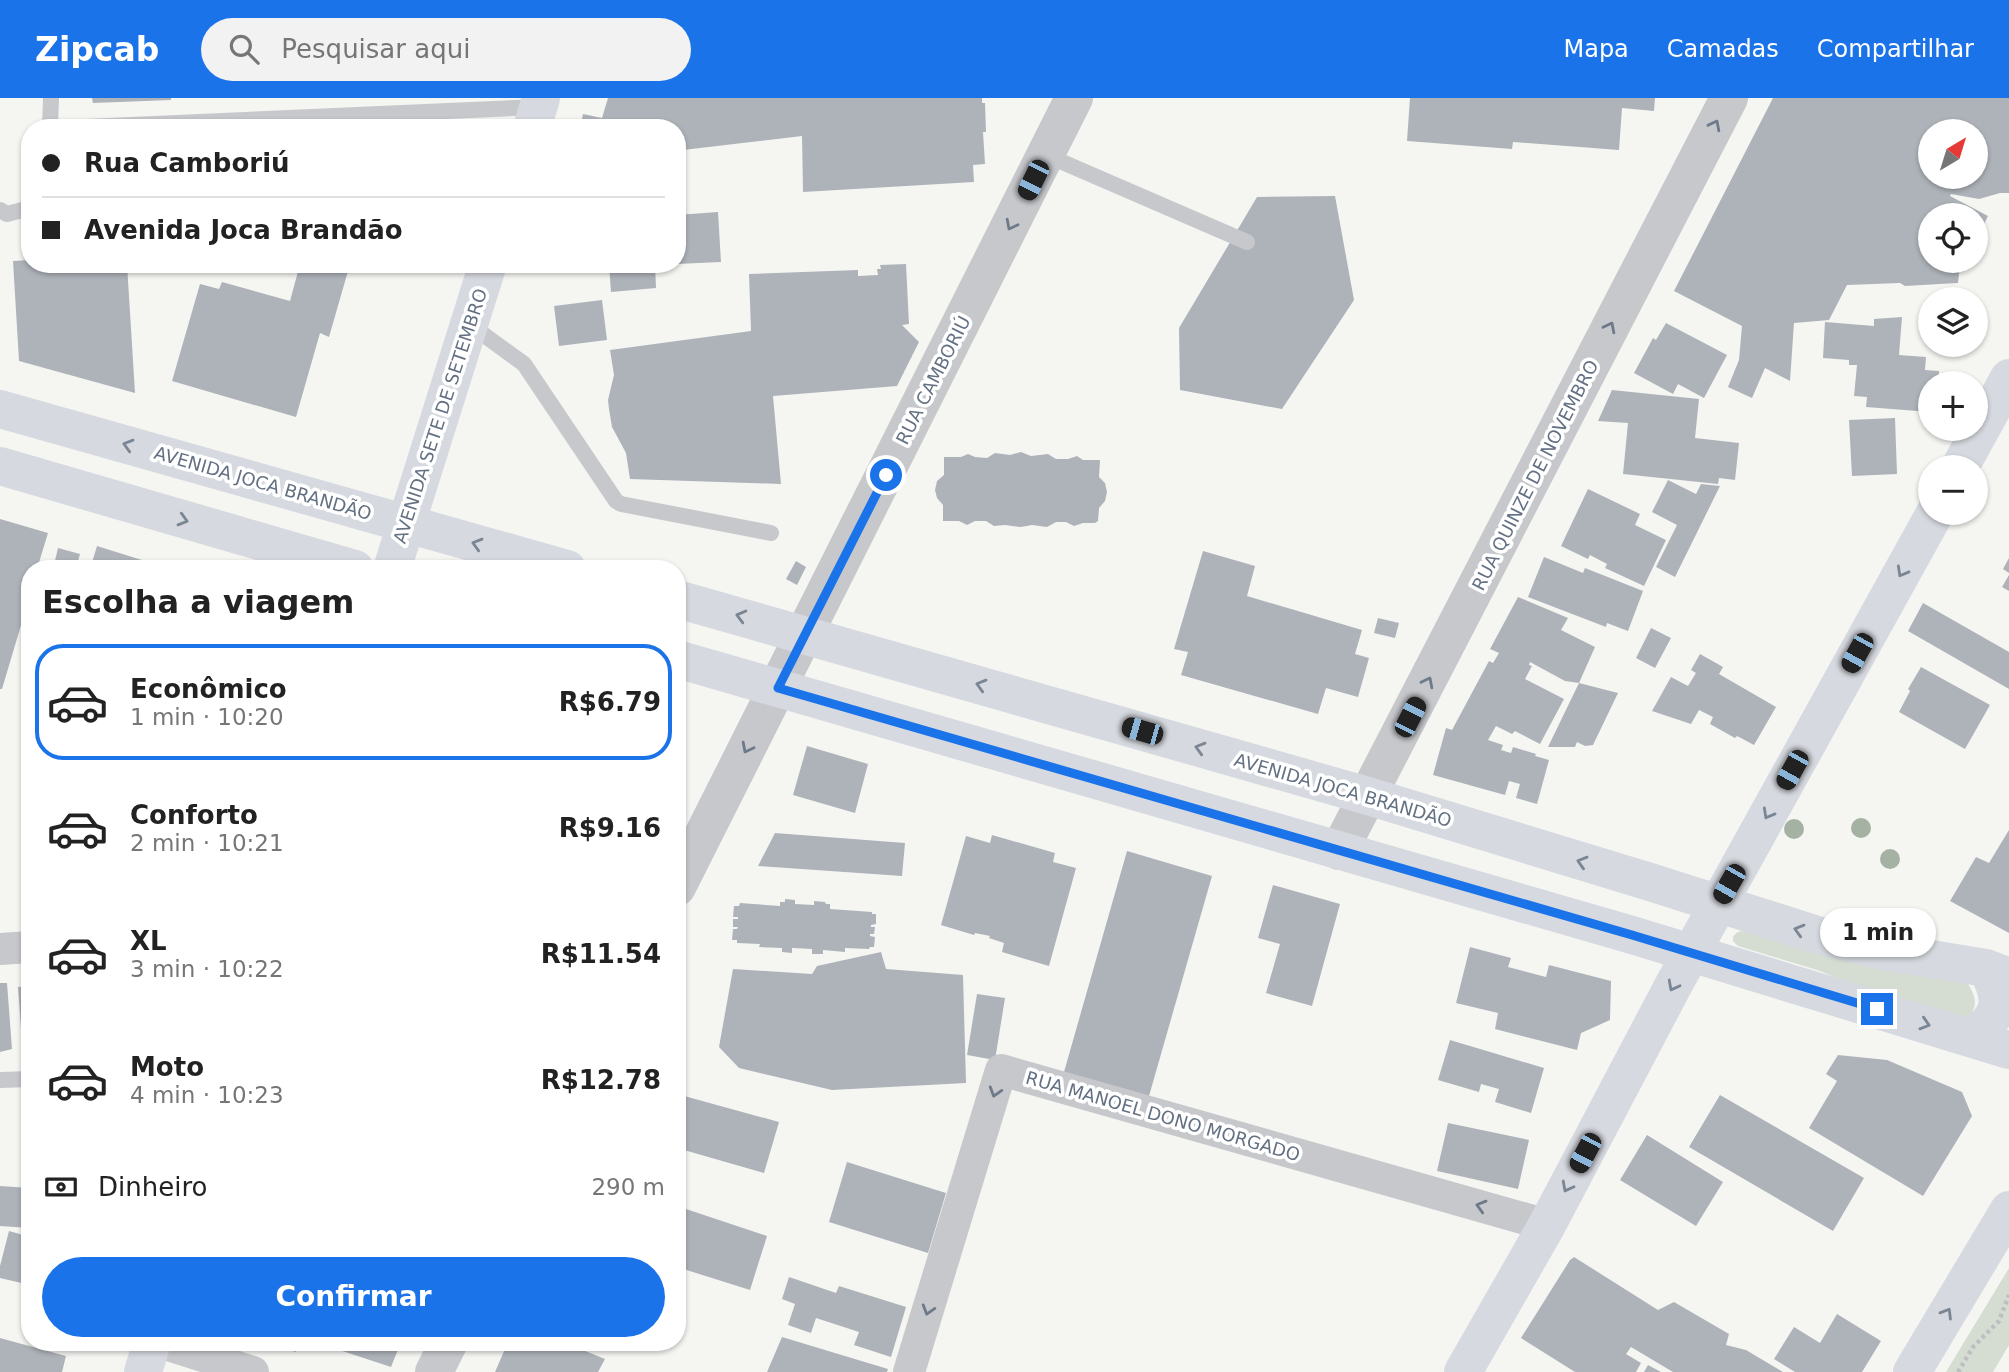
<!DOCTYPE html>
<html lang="pt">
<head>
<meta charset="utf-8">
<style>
	:root { --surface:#fff; --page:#f2f2f2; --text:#222; --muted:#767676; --line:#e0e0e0; --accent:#1a73e8 }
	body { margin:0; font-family:"DejaVu Sans",sans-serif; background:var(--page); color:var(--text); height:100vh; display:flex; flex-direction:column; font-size:26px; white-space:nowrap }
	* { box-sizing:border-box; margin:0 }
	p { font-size:23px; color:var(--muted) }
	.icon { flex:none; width:38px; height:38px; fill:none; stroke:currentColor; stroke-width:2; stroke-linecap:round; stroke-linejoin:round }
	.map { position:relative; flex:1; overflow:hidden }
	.sheet { position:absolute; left:21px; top:462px; width:665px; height:791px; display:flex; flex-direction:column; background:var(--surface); border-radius:28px; box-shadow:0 2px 5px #0004 }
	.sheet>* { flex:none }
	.banner { position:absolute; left:21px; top:21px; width:665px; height:154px; border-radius:28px; box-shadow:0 2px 5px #0004; display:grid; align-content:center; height:154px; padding:0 21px; background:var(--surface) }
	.needle { width:46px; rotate:38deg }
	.buttons { position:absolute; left:1918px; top:21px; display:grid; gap:14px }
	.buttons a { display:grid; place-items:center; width:70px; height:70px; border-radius:50%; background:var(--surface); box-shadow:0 2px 5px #0004; font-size:35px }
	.end { position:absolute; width:32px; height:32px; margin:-16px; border:9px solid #1a73e8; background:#fff; box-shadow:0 0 0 4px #fff }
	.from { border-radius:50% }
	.bubble { position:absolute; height:49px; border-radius:24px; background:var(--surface); box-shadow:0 2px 5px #0004; font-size:23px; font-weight:700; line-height:49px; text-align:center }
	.car { position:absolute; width:21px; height:42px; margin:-21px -10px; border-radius:9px; box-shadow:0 0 5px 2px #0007; background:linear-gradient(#222 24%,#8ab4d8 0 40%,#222 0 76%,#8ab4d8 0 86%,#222 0) }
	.banner b { display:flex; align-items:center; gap:24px; height:66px; font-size:26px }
	.banner b+b { border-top:2px solid var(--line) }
	.banner i { width:18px; height:18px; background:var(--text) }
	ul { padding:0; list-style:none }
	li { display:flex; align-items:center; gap:21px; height:116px; margin:0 14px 10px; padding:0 7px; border:4px solid transparent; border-radius:28px }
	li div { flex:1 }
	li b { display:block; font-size:26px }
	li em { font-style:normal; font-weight:700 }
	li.active { border-color:var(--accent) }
	li>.icon { width:63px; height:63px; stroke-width:1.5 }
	h2 { padding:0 21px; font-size:32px; line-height:84px }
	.pay { display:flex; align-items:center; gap:18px; height:77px; padding:0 21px; font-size:26px }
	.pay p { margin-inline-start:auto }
	.cta { display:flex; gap:14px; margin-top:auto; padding:14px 21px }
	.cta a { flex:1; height:80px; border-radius:42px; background:var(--accent); color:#fff; font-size:28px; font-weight:700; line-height:80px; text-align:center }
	header { display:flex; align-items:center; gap:42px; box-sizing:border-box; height:98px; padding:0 35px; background:var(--accent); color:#fff }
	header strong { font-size:33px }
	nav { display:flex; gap:38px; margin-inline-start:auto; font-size:24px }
	.search { width:490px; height:63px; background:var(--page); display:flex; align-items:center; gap:18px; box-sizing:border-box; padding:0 24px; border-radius:38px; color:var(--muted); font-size:26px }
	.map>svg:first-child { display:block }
	.green { fill:#d5ddd3 }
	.building { fill:#aeb3ba; fill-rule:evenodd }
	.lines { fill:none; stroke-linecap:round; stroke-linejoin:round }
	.path { stroke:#bdbec1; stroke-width:4.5; stroke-dasharray:3.5 3.5; stroke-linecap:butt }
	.service { stroke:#c6c8cc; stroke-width:16 }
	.minor { stroke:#c6c8cc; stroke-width:32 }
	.tertiary { stroke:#c6c8cc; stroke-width:38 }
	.secondary { stroke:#d6d9df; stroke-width:38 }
	.primary { stroke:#d6d9df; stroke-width:38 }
	.tree { fill:#a5b2a3 }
	.oneway { stroke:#6e7a8a }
	.oneway2 { stroke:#7b8695 }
	.route { stroke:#1a73e8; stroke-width:9 }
	.labels { text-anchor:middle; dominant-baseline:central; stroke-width:7; stroke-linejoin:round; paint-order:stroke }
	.street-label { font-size:18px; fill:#647183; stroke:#fff }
</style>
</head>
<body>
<header>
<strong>Zipcab</strong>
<div class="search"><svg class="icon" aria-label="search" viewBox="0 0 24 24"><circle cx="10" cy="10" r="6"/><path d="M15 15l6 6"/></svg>Pesquisar aqui</div>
<nav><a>Mapa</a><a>Camadas</a><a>Compartilhar</a></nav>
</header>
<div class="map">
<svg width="2009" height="1274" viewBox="0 0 2009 1274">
	<rect width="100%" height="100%" fill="#f5f6f2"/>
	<!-- green -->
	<path class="green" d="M1741,833L1968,886C1976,899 1978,907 1969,919L1945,924L1817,872L1738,848L1733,843V839L1736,835Z
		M2009,1170V1247L1993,1274H1946Z"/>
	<!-- building -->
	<path class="building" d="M92,0H171V2L93,5Z
		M608,0H982V5H985L986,34H983L985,66L973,67L974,84L803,94L802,38L683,52L677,50V30H580L583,16L602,20Z
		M1410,0H1655L1654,13L1622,10L1619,52L1513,44L1512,51L1407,43Z
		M1773,0H2009V95H2000L1979,101L1951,96L1950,98L1988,118L1976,142V117H1930V163H1959L1960,168L1958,185L1905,188L1900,185L1847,187L1829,222L1794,225L1790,283L1765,270L1752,300L1728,289L1739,262L1742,228L1674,193ZM1930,33H1976V79H1930Z
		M1335,98L1354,202L1282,311L1180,292L1179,230L1257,99Z
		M718,114L721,164L677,166V117Z
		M30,162V166H127L135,295L19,263L13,163Z
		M300,166H350L329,239L320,235L296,319L172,283L200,186L219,191L222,184L290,203Z
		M609,166H655L656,190L611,194Z
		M906,166L909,226L902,227L919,244L897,288L773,298L781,386L630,381L626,355L612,329L609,311L608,302L614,277L610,252L751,233L749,176L858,172V178L878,177L877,171H881L880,167Z
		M602,202L607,242L559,248L554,208Z
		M1902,219L1899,257L1926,259L1925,272L1939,273L1938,285H1930V314L1866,309L1867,299L1854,298L1857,267H1849V262L1823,260L1825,224L1874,228V221Z
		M1666,225L1727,257L1704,300L1678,286L1673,296L1634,275L1653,240L1656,242Z
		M1612,292L1699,301L1695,340L1739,345L1735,382L1719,380L1718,386L1623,376L1628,325L1598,323Z
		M1895,320L1897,376L1852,378L1849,322Z
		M1021,354L1031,358L1048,356L1056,361H1068L1077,358L1083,362H1100L1099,379L1105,385L1107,394L1105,403L1099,410L1098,423L1095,425H1083L1074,428L1066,424H1056L1047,429L1032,427L1021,429L1005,427L994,428L986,423H975L967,427L959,423H943V407L937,400L935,392L937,383L944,377V359H961L968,356L975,359L987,360L995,355L1010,357Z
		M1668,382L1696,396L1701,386L1720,388L1675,479L1656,469L1677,427L1652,414Z
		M1588,391L1640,416L1635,427L1666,442L1644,488L1605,470L1607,466L1590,457L1588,461L1561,448Z
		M0,421L48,435L37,471H30V497L2,591H0Z
		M97,448L145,463L143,471H90Z
		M58,450L80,456L76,471H53Z
		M1203,453L1255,468L1247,498L1362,532L1355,556L1369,560L1358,599L1326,590L1318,616L1181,577L1188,554L1174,551Z
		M1544,459L1583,475L1585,470L1643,493L1628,533L1607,525L1606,529L1528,499Z
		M2009,460V475L2003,471Z
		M796,463L806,469L797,487L786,481Z
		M2009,477V493L2002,489Z
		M1518,499L1568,520L1561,532L1595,549L1579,585L1565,583L1530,564L1529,567L1532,568L1525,581L1564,601L1540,646L1515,633L1512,636L1496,628L1488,642L1503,647L1501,652L1511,655L1513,649L1536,656L1535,658L1549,662L1537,706L1516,700L1520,686L1509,683L1505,697L1433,677L1446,630L1452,632L1489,563L1493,565L1499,555L1490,551Z
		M1923,505L2009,554V591L1908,533Z
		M1378,520L1399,525L1395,540L1374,535Z
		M1651,530L1671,540L1655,570L1636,560Z
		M1700,556L1723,569L1719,576L1776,609L1754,647L1737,638L1735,640L1710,626L1713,619L1699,612L1691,626L1652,613L1671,579L1688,588L1696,575L1691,572Z
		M1921,569L1990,607L1965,651L1899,614L1910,593L1908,591Z
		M1579,585L1618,595L1593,647L1585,648L1577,644L1575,649H1548Z
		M807,648L868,666L855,715L793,697Z
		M2009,732V835L1950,803L1976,759L1989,765Z
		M775,735L905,745L902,778L758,768Z
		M992,737L1055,755L1053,764L1076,770L1049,868L1002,854L1004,845L989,840L990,838L975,835L974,837L941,827L966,738L990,745Z
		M1127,753L1212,778L1149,998L1064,974Z
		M1273,787L1340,806L1312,908L1266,895L1280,846L1258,840Z
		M785,801L795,802V806L814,807V803L825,804L826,806H830V811L872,814V816H876V826L871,827V829H875L874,836H870V838L875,839L874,849H870L869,851L845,850V854L823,852V856H812V851L792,850V855L782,854V850L759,849L760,846L737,845V842H732L733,831H737L738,829H733V821H738V819H733L734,808H739L740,805L780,808V804H785Z
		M1470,849L1511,860L1508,869L1546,879L1549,867L1611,883L1610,922L1581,935L1577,952L1495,931L1498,915L1456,905Z
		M881,854L886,871L963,877L966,985L832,992L739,970L719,949L733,871L812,876L817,868Z
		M0,885H7L12,951L0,954Z
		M30,888V972H24L18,889Z
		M977,896L1005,900L995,962L967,957Z
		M1450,942L1544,970L1531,1015L1495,1004L1499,991L1481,986L1479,994L1438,982Z
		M1838,957L1887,962L1962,994L1972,1018L1923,1098L1809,1030L1837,983L1826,976Z
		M677,996L779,1024L764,1075L677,1050Z
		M1720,997L1864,1080L1833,1133L1689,1049Z
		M1448,1025L1529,1042L1518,1091L1437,1073Z
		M1647,1037L1723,1084L1696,1128L1620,1082Z
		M847,1064L946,1095L928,1155L829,1124Z
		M0,1088L30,1090V1130L0,1128Z
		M677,1108L767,1138L750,1192L677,1169Z
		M9,1133L30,1139V1187L0,1180V1168Z
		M1574,1159L1658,1212L1674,1204L1729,1236L1726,1247L1746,1252L1783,1274H1673L1631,1249L1626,1256L1641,1265L1636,1274H1575L1521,1240L1570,1162Z
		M789,1179L836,1195L839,1188L906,1209L891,1259L854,1247L859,1234L816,1220L811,1235L788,1227L795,1206L782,1201Z
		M1837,1216L1881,1243L1862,1274H1795L1774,1261L1794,1229L1820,1245Z
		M782,1239L888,1271L887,1274H767Z
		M0,1240L66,1258L62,1274H0Z
		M265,1244H299L296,1254Z
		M315,1244H401L391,1269Z
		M508,1244H563L605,1261L598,1274H495Z
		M1648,1267L1661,1274H1644Z"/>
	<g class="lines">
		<!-- path -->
		<path class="path" d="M1958,1274L1973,1249L1999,1223L2009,1197"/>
		<!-- service -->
		<path class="service" d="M86,29L538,9
			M50,30L51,0
			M1046,57L1247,144
			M0,112L7,116L30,110
			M469,226L524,266L616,403L621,406L771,435
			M0,982L30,981"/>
		<!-- minor -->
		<path class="minor" d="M0,851L30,849
			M159,1244L253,1274
			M909,1274L1001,972L1547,1127"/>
		<!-- tertiary -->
		<path class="tertiary" d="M1339,753L1729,0
			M677,789L1074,0
			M434,1274L449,1244"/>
		<!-- secondary -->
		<path class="secondary" d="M0,311L567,471
			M0,368L355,471
			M1960,369L2009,280
			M677,501L1368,698L1650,784L1827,840L1882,853L1986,870L2009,879
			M677,561L1632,837L2009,952
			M1971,939C2001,919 2005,902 1986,870
			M1463,1274L1547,1127L1674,886L1935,415
			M1912,1274L2009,1112"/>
		<!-- primary -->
		<path class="primary" d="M532,30L541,0
			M392,471L488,166
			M143,1274L152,1244"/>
	</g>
	<!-- trees -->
	<g class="tree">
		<circle cx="1861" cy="730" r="10"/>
		<circle cx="1794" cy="731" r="10"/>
		<circle cx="1890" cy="761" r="10"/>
	</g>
	<!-- one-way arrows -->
	<defs><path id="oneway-chevron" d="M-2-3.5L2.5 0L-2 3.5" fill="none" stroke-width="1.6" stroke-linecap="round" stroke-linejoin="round" transform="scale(1.75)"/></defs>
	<g class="oneway">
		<use href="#oneway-chevron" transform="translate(1715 27) rotate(-63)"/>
		<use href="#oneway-chevron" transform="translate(1011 127) rotate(117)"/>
		<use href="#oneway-chevron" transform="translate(1610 229) rotate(-63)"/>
		<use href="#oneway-chevron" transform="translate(1428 584) rotate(-63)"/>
		<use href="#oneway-chevron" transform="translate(747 650) rotate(117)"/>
		<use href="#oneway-chevron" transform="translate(995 994) rotate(107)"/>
		<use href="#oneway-chevron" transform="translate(1481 1108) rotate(-164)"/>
		<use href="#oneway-chevron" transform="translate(928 1212) rotate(107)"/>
	</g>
	<g class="oneway2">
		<use href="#oneway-chevron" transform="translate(128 347) rotate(-164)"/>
		<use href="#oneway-chevron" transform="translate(183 422) rotate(16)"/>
		<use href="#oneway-chevron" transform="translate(477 446) rotate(-164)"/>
		<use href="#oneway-chevron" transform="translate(1902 474) rotate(119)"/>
		<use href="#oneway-chevron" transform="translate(741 518) rotate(-165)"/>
		<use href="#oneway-chevron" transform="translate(981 587) rotate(-164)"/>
		<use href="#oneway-chevron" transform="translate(1200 650) rotate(-164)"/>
		<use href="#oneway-chevron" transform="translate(1768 716) rotate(119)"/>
		<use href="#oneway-chevron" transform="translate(1582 764) rotate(-163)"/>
		<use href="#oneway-chevron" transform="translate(1799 832) rotate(-164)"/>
		<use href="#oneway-chevron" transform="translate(1673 888) rotate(118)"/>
		<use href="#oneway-chevron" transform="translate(1925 926) rotate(17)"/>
		<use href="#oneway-chevron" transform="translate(1567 1089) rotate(118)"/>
		<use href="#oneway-chevron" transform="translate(1947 1215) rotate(-59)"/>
	</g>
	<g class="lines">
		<!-- route -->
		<path class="route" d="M886,377L778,590L1632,837L1877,911"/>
	</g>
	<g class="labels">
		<!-- street labels -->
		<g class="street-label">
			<text transform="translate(933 282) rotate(-63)">RUA CAMBORIÚ</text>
			<text transform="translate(440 318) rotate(-72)">AVENIDA SETE DE SETEMBRO</text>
			<text transform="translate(1535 377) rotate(-63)">RUA QUINZE DE NOVEMBRO</text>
			<text transform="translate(263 385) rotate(16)">AVENIDA JOCA BRANDÃO</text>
			<text transform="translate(1343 692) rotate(16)">AVENIDA JOCA BRANDÃO</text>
			<text transform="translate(1163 1018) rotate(16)">RUA MANOEL DONO MORGADO</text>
		</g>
	</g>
</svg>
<div class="buttons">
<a><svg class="needle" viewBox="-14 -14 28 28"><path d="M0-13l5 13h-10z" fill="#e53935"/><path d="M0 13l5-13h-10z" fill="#767676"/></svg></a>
<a><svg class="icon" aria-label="locate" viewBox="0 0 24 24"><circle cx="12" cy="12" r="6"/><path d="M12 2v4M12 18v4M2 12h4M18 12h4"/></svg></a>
<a><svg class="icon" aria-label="layers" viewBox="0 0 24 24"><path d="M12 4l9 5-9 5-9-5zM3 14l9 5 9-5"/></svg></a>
<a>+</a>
<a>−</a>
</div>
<i class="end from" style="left:886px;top:377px"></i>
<i class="end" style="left:1877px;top:911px"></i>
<div class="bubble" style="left:1820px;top:810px;width:116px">1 min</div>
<i class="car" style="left:1033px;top:82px;rotate:206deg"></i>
<i class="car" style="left:1857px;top:555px;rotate:209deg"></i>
<i class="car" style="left:1410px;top:619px;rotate:27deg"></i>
<i class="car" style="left:1142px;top:633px;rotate:286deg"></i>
<i class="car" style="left:1792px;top:672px;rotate:209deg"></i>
<i class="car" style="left:1729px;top:786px;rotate:210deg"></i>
<i class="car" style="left:1585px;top:1055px;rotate:208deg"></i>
<div class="banner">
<b><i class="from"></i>Rua Camboriú</b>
<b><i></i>Avenida Joca Brandão</b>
</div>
<section class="sheet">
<h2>Escolha a viagem</h2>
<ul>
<li class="active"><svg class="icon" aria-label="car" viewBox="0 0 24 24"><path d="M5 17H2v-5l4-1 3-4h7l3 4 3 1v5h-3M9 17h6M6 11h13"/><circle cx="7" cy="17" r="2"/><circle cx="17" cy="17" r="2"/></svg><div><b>Econômico</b><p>1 min · 10:20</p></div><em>R$6.79</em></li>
<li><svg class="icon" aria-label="car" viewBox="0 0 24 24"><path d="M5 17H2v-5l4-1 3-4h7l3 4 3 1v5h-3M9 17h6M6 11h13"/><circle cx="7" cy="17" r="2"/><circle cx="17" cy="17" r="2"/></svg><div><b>Conforto</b><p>2 min · 10:21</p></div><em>R$9.16</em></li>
<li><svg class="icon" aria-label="car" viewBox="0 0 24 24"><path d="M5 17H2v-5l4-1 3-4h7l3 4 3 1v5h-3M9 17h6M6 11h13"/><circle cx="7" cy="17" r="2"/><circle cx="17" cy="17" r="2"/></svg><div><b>XL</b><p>3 min · 10:22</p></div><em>R$11.54</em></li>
<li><svg class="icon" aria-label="car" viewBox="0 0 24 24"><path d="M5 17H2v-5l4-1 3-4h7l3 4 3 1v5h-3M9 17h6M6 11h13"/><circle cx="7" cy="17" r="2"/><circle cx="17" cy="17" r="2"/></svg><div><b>Moto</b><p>4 min · 10:23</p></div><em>R$12.78</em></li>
</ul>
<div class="pay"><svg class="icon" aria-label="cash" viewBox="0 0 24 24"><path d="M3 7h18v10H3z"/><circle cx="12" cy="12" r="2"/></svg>Dinheiro<p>290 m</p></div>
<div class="cta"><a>Confirmar</a></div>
</section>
</div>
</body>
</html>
